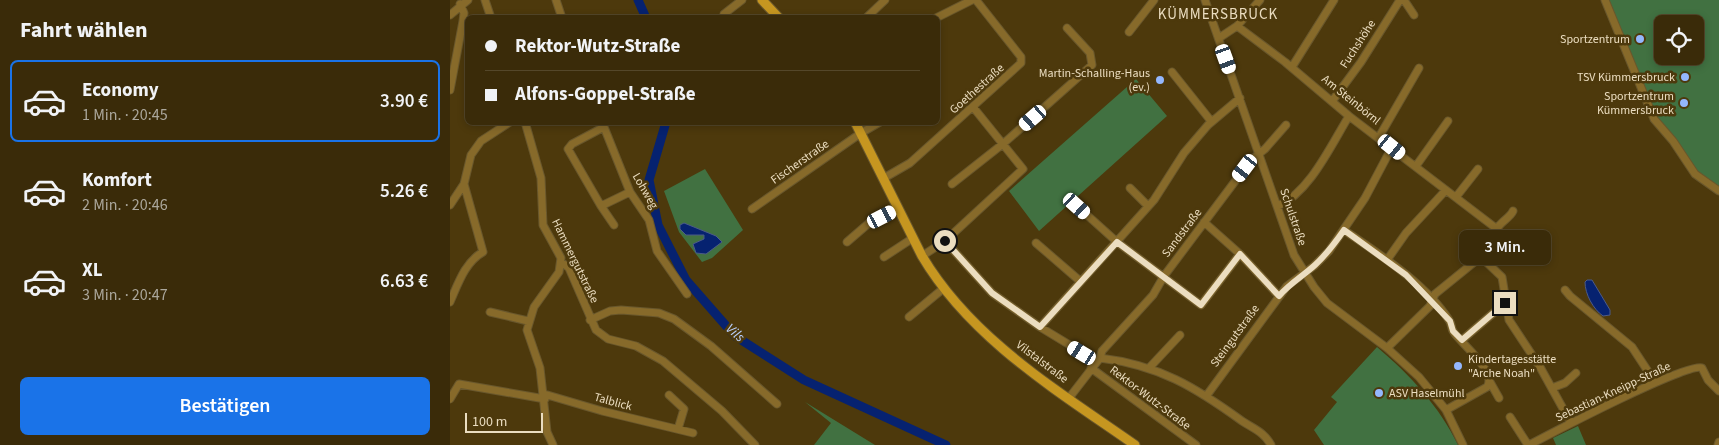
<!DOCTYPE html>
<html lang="de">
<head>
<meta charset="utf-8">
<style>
	:root { --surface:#3a2b09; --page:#413312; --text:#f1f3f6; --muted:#aba79c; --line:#54472a; --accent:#1a73e8 }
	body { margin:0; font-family:"Source Sans 3",sans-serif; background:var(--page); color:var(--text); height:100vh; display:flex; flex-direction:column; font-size:19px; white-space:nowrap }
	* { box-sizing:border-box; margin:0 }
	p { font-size:16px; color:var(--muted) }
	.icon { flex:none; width:28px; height:28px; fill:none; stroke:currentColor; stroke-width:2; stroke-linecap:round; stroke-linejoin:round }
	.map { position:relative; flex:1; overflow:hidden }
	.side { display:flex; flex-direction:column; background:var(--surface); width:450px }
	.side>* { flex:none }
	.banner { position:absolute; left:15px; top:15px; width:475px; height:110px; border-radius:8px; box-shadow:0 2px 8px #0003,0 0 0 1px var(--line); display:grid; align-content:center; height:110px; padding:0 20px; background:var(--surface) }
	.fabs { position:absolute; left:1204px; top:15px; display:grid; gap:10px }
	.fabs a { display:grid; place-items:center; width:50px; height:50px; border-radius:8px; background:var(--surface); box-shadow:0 2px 8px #0003,0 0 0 1px var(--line); font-size:25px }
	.scale { position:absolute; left:15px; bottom:12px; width:78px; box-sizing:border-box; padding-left:5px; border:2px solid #ebddc0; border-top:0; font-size:14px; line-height:18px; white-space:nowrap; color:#ebddc0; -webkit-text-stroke:4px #4d390c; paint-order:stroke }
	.end { position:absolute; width:22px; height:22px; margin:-11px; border:6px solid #ebddc0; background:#111; box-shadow:0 0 0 2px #111 }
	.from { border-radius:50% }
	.bubble { position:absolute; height:35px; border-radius:8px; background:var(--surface); box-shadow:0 2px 8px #0003,0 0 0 1px var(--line); font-size:16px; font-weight:600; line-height:35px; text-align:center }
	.car { position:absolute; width:15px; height:30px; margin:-15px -8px; border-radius:6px; box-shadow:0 0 4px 1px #0007; background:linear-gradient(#fff 24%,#345 0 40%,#fff 0 76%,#345 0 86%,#fff 0) }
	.banner b { display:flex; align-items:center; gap:18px; height:48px; font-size:19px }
	.banner b+b { border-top:1px solid var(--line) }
	.banner i { width:12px; height:12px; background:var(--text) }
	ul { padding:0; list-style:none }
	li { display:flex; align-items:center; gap:15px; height:82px; margin:0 10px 8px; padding:0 10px; border:2px solid transparent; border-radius:8px }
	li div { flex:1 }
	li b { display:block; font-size:19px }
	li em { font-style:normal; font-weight:600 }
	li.on { border-color:var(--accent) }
	li>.icon { width:45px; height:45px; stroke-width:1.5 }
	h2 { padding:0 20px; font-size:22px; line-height:60px }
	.cta { display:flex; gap:10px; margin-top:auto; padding:10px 20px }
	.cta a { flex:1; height:58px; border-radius:8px; background:var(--accent); color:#fff; font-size:20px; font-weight:600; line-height:58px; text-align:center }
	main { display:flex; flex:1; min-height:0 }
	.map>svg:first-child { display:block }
	.green { fill:#417141; fill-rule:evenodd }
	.water { fill:#062270; stroke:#4b5a88 }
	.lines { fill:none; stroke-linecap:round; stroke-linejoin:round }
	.river { stroke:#062270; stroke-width:9 }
	.minor-casing { stroke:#69572c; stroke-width:9 }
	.major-casing { stroke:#69572c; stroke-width:11 }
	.minor { stroke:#876a2a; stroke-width:7 }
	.major { stroke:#c69620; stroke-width:9 }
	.route { stroke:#ebddc0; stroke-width:6 }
	.poi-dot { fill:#94b7fd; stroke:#4d390c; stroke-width:2 }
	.labels { text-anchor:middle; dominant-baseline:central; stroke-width:5; stroke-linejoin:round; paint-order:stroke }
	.poi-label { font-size:12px; fill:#ebddc0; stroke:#4d390c; text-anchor:end }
	.street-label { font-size:12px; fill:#ebddc0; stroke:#4d390c }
	.water-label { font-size:14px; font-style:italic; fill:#b9cffc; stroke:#4d390c }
	.quarter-label { font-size:15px; letter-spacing:1px; fill:#ebddc0; stroke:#4d390c }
</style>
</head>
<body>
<main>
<section class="side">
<h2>Fahrt wählen</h2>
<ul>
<li class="on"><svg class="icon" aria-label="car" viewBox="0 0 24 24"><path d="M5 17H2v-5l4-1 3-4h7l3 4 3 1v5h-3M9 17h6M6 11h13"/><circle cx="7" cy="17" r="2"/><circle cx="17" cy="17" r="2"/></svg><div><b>Economy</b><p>1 Min. · 20:45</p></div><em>3.90 €</em></li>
<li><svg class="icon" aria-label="car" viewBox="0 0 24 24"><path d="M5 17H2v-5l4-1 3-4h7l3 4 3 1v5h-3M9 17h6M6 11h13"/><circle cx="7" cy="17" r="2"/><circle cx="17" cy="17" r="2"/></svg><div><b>Komfort</b><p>2 Min. · 20:46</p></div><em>5.26 €</em></li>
<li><svg class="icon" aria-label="car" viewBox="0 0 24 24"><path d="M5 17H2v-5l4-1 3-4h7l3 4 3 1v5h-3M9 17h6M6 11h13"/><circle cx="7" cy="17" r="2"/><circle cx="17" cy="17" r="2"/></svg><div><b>XL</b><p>3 Min. · 20:47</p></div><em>6.63 €</em></li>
</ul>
<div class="cta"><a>Bestätigen</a></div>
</section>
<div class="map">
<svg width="1269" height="445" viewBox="0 0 1269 445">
	<rect width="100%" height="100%" fill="#4d390c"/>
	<!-- green -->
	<path class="green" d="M1158,0H1269V188L1248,172L1209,122ZM1212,24H1245V56H1212Z
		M686,79L717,116L589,231L559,191Z
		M255,169L293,230L262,258L252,262L229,232L214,191Z
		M927,347C959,374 990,407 1008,445H874L864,430L887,402L881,397Z
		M355,402L425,445H364L381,423Z
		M1128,426L1136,445H1106L1103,438Z"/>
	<!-- water -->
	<path class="water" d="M234,223L266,236L272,242L256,254L246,253L243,244L254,239V235H236L230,229V225Z
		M1137,280H1142L1160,310V315L1153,316C1143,309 1135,294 1135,282Z"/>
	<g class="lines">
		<!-- river -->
		<path class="river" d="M188,0L196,18
			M216,122L199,180L208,225L236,280L285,336L354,380L496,445"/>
		<!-- minor casing -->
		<g class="minor-casing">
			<path id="minor" d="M35,0L41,18
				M106,0L112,18
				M755,0L844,255L864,287L877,303L937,348L969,377L996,410L1013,445
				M954,0L964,15
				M1155,0L1204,119L1223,141L1245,174L1269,191
				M274,14L292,0
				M0,15L18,0
				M416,18L435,0
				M486,18L522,0
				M787,26L835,62L899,116L1047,229
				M679,32L704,0
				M769,38L787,26L810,0
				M842,67L884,0
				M722,72L761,121
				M0,90L13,21L14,13L10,4
				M883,100L911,62L950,0
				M75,122L91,178L93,225L111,258L109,272L84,307L77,330L90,368L97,432L103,445
				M152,122L180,192L199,220L207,251L237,294
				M154,127L122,144L118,149L151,206L180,192
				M929,137L969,68
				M966,166L998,121
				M434,178L460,163L571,63V57L526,0
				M502,184L554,143L642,65L640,53L617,28
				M680,188L698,206
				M1006,197L1028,169
				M0,205L14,184L21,155L31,141L60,122
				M151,206L164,225
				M627,206L667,242L751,305L790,254
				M828,206C860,192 881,145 899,116
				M302,209L411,133L430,122
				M754,222L790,254L829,296
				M894,230C929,254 976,284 999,320C1002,324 1001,328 1003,331C1010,343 1048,372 1037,387L996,410
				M495,241L542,293L590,327L646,361
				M397,242L419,223L448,208
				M586,243L630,281
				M472,256L495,241L573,169L523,107
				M434,257L463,238
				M1031,257L1052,277L1059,320L1090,367L1121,423
				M937,260L956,233L996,190
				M111,262L119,268L146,330L158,339L186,346L213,361L272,411L305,445
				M1115,290L1120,296L1182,347L1205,382
				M0,302C8,284 15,262 33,252L14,184
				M40,312L78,321
				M459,317L494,288
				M140,320L160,311L171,310L209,313L224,319L261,346L327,404
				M590,327L704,200L734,153L758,125L790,98
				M1012,340L1055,303
				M937,348L980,306L985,294L1038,251C1046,241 1043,238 1047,229C1050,222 1060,218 1063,211
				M650,358C709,365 745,387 792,421C804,429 814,432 821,445
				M700,367L730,335
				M641,368L746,445
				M1040,382L1049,398
				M1102,388L1115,383L1126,373
				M94,394L152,411L243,433
				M219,395L234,409L228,429
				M757,395L837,286L864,266L879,251L915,198L942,147
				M619,398L650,358L652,351L703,295L714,276L801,160L815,149L836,125
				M0,399L9,384L95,399
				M1060,417L1078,445
				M1079,445C1100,434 1239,361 1252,368L1258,380L1269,391
				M1268,445L1269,442"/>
		</g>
		<!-- major casing -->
		<g class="major-casing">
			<path id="major" d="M312,0L329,18
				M405,122L472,256C521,339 608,391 685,445"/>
		</g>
		<!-- minor -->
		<use href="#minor" class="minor"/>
		<!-- major -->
		<use href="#major" class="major"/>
	</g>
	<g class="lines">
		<!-- route -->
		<path class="route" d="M495,241L542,293L590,327L667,242L751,305L790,254L829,296C840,283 853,276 865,265C877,254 885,243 894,230L956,275L1000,321L1003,331L1012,340L1055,303"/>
	</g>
	<!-- markers -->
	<g class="poi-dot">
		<circle cx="1190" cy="39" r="5"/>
		<circle cx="1235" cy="77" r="5"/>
		<circle cx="710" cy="80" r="5"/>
		<circle cx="1234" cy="103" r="5"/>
		<circle cx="1008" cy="366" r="5"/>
		<circle cx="929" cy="393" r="5"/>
	</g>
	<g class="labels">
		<!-- poi labels -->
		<g class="poi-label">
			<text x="1180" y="39">Sportzentrum</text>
			<text x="700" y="73">Martin-Schalling-Haus<tspan x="700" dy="14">(ev.)</tspan></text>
			<text x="1225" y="77">TSV Kümmersbruck</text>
			<text x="1224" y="96">Sportzentrum<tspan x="1224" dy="14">Kümmersbruck</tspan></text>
			<text x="1018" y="359" text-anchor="start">Kindertagesstätte<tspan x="1018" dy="14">"Arche Noah"</tspan></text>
			<text x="939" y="393" text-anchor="start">ASV Haselmühl</text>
		</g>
		<!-- street labels -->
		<g class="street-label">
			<text transform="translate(908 44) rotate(-57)">Fuchshöhe</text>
			<text transform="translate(527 89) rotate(-42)">Goethestraße</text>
			<text transform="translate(901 100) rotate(39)">Am Steinbörnl</text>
			<text transform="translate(350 162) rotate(-35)">Fischerstraße</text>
			<text transform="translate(195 191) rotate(60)">Lohweg</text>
			<text transform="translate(843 217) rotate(71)">Schulstraße</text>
			<text transform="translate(732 233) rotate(-53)">Sandstraße</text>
			<text transform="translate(125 261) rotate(64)">Hammergutstraße</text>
			<text transform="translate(785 336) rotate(-54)">Steingutstraße</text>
			<text transform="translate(592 362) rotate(37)">Vilstalstraße</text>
			<text transform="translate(1163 392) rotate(-25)">Sebastian-Kneipp-Straße</text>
			<text transform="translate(700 398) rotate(37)">Rektor-Wutz-Straße</text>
			<text transform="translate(163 402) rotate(15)">Talblick</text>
		</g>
		<!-- water labels -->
		<g class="water-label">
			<text transform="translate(285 333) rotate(41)">Vils</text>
		</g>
		<!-- quarter labels -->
		<g class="quarter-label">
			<text x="768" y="14">KÜMMERSBRUCK</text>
		</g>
	</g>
</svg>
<div class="fabs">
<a><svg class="icon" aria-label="locate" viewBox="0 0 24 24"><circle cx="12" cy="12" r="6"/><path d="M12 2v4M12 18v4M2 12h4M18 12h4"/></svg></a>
</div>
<div class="scale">100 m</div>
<i class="end from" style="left:495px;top:241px"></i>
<i class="end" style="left:1055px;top:303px"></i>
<div class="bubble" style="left:1009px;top:230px;width:92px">3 Min.</div>
<i class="car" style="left:776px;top:59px;rotate:160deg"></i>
<i class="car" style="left:583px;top:118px;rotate:229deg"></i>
<i class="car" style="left:942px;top:147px;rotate:129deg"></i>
<i class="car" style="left:795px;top:168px;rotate:217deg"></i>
<i class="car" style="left:627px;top:206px;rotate:132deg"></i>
<i class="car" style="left:432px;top:217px;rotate:63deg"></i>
<i class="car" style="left:632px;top:353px;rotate:301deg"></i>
<div class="banner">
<b><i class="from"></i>Rektor-Wutz-Straße</b>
<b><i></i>Alfons-Goppel-Straße</b>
</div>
</div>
</main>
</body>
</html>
